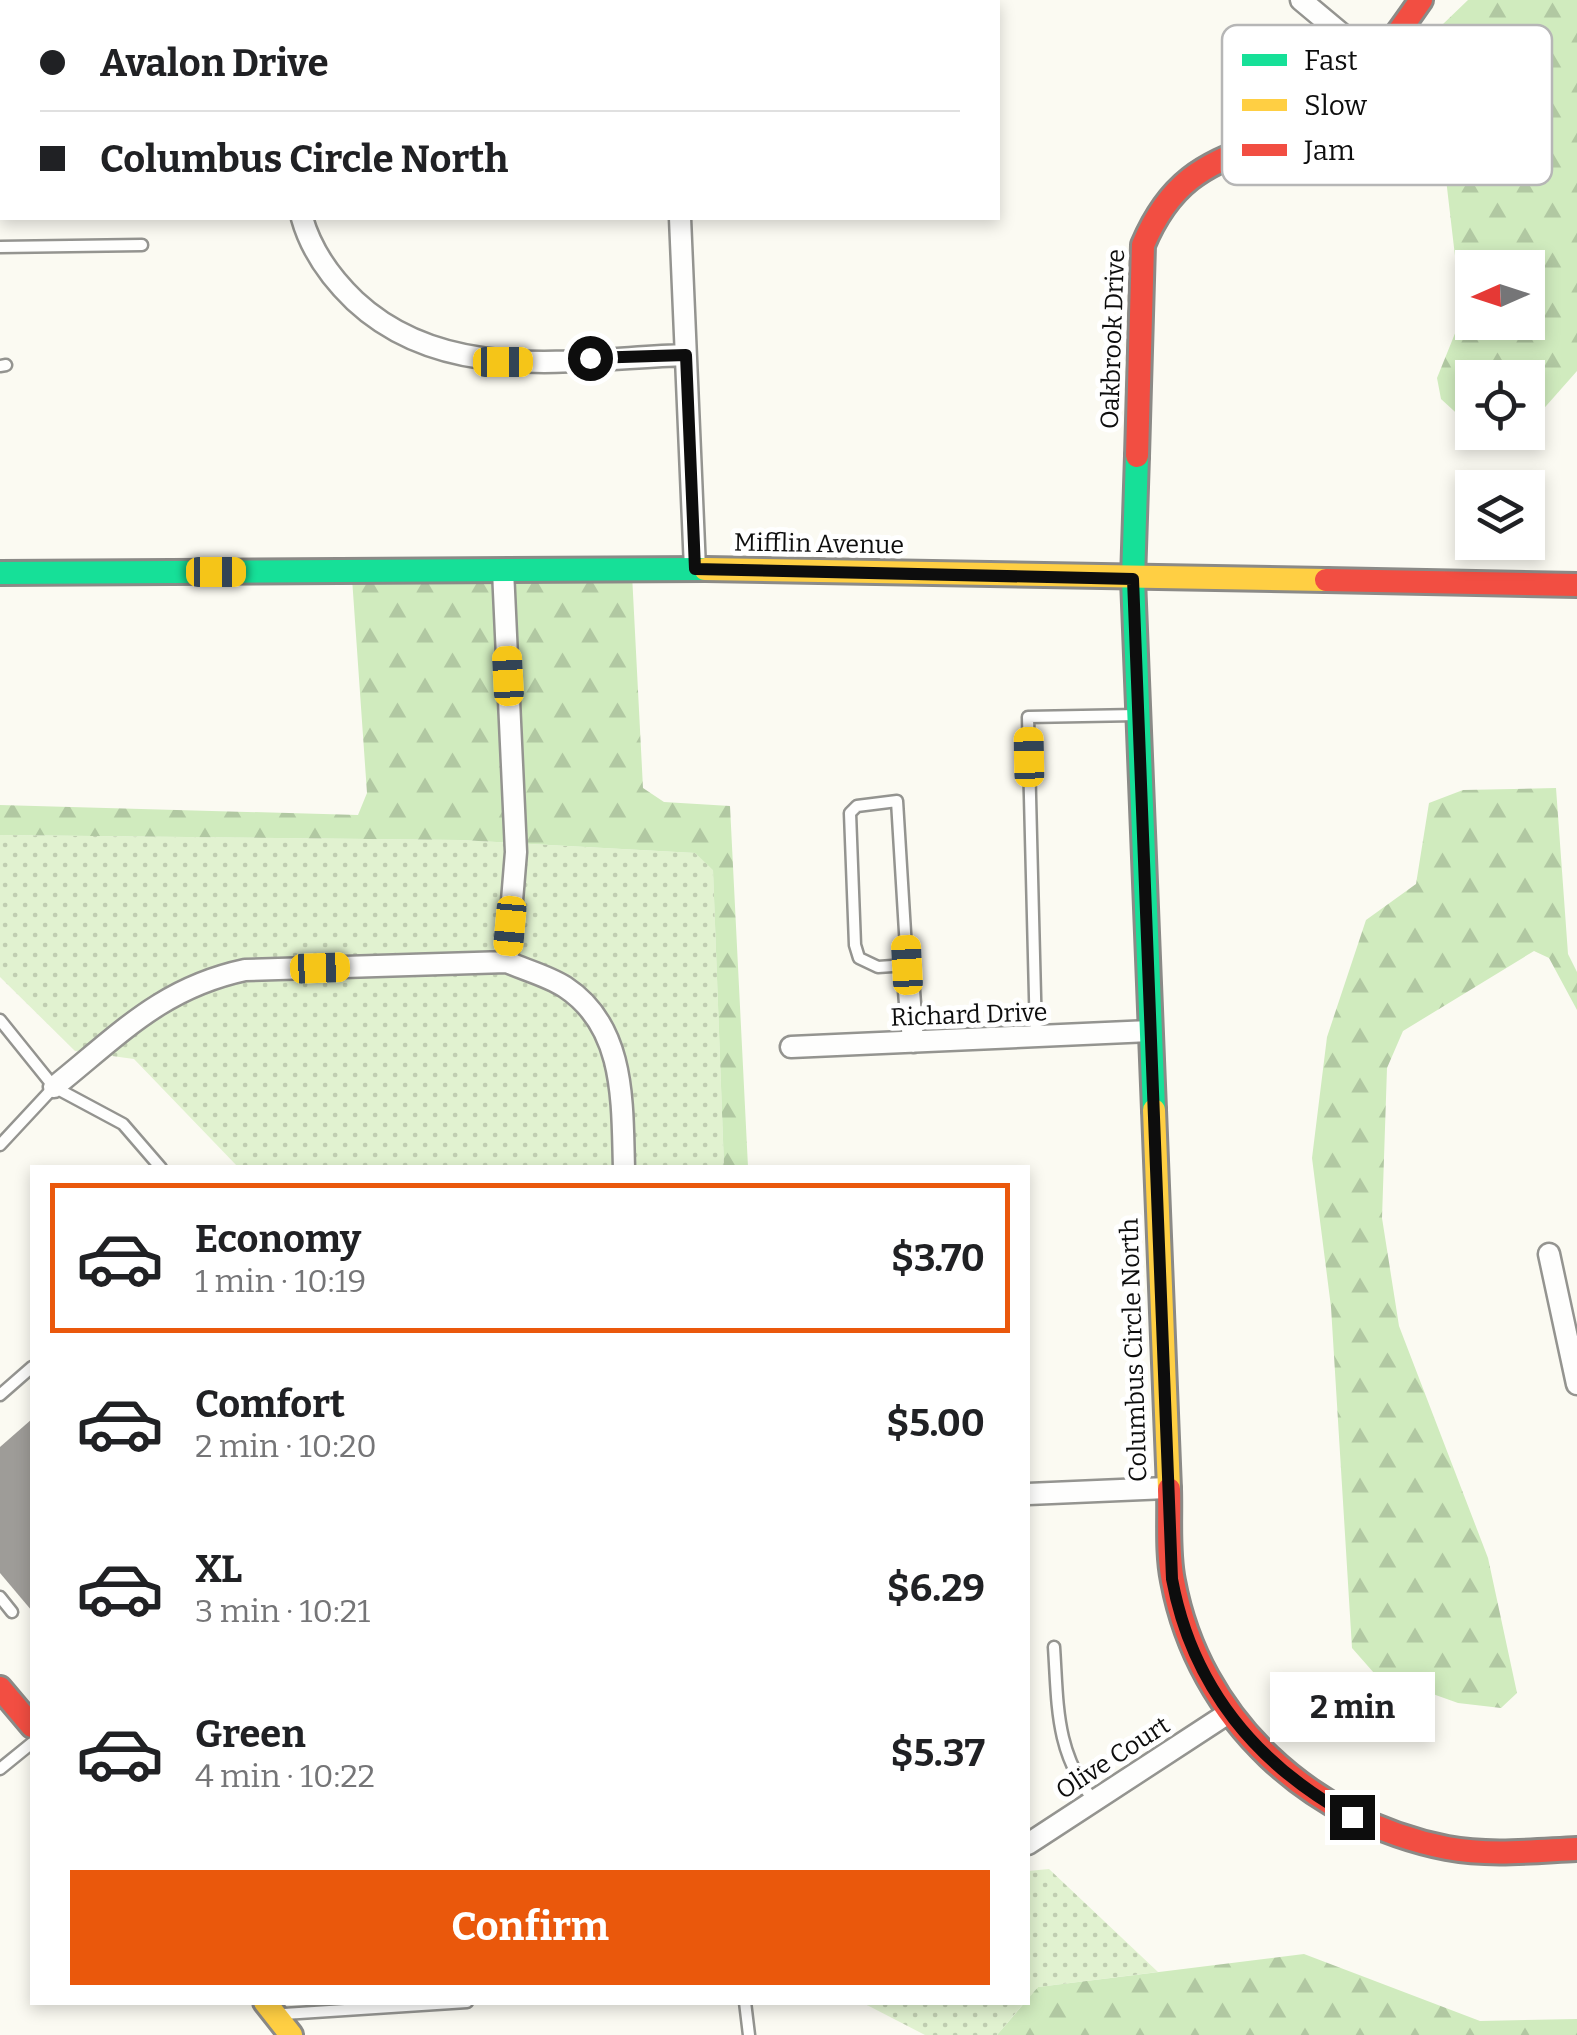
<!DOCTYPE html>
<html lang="en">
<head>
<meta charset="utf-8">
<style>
	:root { --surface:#fff; --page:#f6f6f6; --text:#202124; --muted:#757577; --line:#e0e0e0; --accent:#ea580c }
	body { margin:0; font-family:Bitter,serif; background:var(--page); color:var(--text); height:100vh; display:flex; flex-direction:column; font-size:38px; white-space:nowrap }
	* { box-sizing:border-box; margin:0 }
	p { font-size:32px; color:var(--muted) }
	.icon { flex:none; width:55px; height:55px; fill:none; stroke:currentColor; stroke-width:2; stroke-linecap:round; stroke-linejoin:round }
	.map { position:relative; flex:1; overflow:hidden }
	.drawer { position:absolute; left:30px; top:1165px; width:1000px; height:840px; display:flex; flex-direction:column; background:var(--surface); border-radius:0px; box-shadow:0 5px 15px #0003 }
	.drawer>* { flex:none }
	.top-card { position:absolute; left:0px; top:0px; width:1000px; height:220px; box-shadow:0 5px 15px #0003; display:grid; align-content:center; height:220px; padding:0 40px; background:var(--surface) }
	.needle { width:65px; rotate:267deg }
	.buttons { position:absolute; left:1455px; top:250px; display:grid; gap:20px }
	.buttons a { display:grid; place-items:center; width:90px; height:90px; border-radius:0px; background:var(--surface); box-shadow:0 5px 15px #0003; font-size:50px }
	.end { position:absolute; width:45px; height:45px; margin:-22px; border:12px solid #0d0d0d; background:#fff; box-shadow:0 0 0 5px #fff }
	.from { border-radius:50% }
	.bubble { position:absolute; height:70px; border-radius:0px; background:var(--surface); box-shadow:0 5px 15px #0003; font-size:32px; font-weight:700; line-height:70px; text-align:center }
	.car { position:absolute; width:30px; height:60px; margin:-30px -15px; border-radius:12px; box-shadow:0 0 8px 2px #0007; background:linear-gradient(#f5c518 24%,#345 0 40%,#f5c518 0 76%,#345 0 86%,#f5c518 0) }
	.top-card b { display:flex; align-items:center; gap:35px; height:95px; font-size:38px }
	.top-card b+b { border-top:2px solid var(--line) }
	.top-card i { width:25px; height:25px; background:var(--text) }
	ul { padding:18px 0 0; list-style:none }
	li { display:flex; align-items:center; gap:30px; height:150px; margin:0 20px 15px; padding:0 20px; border:5px solid transparent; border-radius:0px }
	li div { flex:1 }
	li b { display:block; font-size:38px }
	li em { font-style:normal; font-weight:700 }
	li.selected { border-color:var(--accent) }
	li>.icon { width:90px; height:90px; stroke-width:1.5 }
	.cta { display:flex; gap:20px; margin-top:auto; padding:20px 40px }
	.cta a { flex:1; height:115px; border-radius:0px; background:var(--accent); color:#fff; font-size:40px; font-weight:700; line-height:115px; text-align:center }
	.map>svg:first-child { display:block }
	.grass { fill:url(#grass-dots) }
	.forest { fill:url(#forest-firs); fill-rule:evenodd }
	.shadow { fill:#0003 }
	.building { fill:#9e9c98 }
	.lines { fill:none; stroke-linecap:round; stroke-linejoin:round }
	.lane-casing { stroke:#949490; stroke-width:15 }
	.street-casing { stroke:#949490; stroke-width:25 }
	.fast-casing { stroke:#8b8a87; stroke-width:28 }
	.slow-casing { stroke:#8b8a87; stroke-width:28 }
	.jam-casing { stroke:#8b8a87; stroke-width:28 }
	.lane { stroke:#fefefd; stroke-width:10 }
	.street { stroke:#fefefd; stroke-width:20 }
	.fast { stroke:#16e098; stroke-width:22 }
	.slow { stroke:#ffcf43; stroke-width:22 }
	.jam { stroke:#f24e42; stroke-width:22 }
	.route { stroke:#0d0d0d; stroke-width:12 }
	.labels { text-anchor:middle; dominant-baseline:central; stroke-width:10; stroke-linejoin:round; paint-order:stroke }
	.street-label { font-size:25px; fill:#0d0d0d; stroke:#fff }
	.key { fill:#fff; stroke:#b6b6b6; stroke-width:2.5 }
	.key-label { font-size:28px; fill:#0d0d0d }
</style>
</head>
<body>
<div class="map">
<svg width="1577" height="2035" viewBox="0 0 1577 2035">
	<defs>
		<pattern id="grass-dots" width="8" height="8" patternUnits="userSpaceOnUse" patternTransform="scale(2.5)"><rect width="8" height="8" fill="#e1f2d0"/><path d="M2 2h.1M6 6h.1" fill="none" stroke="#c0ceb1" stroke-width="1.8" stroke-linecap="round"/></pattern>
		<pattern id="forest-firs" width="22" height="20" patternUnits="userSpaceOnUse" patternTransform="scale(2.5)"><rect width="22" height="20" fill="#d0ebbe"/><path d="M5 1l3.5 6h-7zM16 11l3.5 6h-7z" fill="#b1c8a2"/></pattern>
	</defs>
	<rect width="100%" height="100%" fill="#fbfaf2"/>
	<!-- grass -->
	<path class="grass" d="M0,835L460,840L695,853L713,869L724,1167H238L134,1059L75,1051L0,977Z
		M1049,1869L1158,1972L1038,1987L1028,1999V1871Z
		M784,2003H1024L997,2035H925L865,2004Z"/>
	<!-- forest -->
	<path class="forest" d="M1468,0H1577V371L1539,414L1528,415V378H1472V420L1465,421L1441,399L1437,378L1462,316L1432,59L1442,25ZM1472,268H1528V322H1472Z
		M632,574L643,788L664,802L730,806L748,1167H724L713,870L695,853L460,840L0,835V805L358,815L367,793L352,578Z
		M1556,788L1568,954L1577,972V1010L1549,958L1534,951L1403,1031L1387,1068L1382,1218L1399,1326L1488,1558L1517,1693L1501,1708L1458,1703L1374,1673L1352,1648L1331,1307L1312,1158L1327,1037L1366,920L1416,884L1429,803L1463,790Z
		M1304,1954L1480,2021L1577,2019V2035H997L1038,1987Z"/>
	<!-- shadow -->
	<path class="shadow" d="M32,1420V1608L0,1570V1448Z"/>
	<!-- building -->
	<path class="building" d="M32,1419V1611L0,1573V1447Z"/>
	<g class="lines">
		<!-- lane casing -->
		<g class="lane-casing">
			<path id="lane" d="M105,0V2
				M0,247L142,245
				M0,366L6,365
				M897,801L907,965L878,967L859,958L855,945L850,813L857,806Z
				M0,1020L54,1087L123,1124L161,1168
				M1036,1036L1028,717L1137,715
				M0,1145L54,1087
				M0,1395L32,1367
				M0,1597L12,1612
				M1054,1647C1058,1706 1055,1752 1094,1801
				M0,1769L32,1743
				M745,2002L749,2035
				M284,2014L467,2002"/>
		</g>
		<!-- street casing -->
		<g class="street-casing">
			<path id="street" d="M273,0V2
				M608,0L610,2
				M1301,0L1374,61
				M0,49H2
				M302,218C311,250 331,278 355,301C445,385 573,359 685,355
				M680,218L695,569
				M503,570L516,852L507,962C525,970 548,976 565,987C626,1027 622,1103 624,1168
				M907,965L913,1042
				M791,1047L1150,1031
				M54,1087C119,1035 161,988 245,970L507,962
				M1549,1254L1577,1384
				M1028,1494L1167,1488
				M1028,1844L1227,1714"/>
		</g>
		<!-- fast casing -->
		<g class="fast-casing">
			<path id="fast" d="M1137,456L1133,579L1154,1110
				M0,573L705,569"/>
		</g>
		<!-- slow casing -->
		<g class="slow-casing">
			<path id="slow" d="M705,569L1326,580
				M1154,1110L1169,1489
				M265,2002L291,2035"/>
		</g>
		<!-- jam casing -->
		<g class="jam-casing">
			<path id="jam" d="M1137,456L1143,245C1183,150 1241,163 1317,115C1361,87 1392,42 1421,0
				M1326,580L1577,585
				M1169,1489C1170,1519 1167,1552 1173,1581C1199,1720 1311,1821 1447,1848C1489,1856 1534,1851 1577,1849
				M0,1688L32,1726"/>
		</g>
		<!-- lane -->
		<use href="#lane" class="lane"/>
		<!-- street -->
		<use href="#street" class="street"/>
		<!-- fast -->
		<use href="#fast" class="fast"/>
		<!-- slow -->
		<use href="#slow" class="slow"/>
		<!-- jam -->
		<use href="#jam" class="jam"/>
	</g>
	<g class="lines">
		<!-- route -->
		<path class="route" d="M590,358L686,355L695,569L1133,579L1172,1579C1192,1687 1257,1765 1352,1817"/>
	</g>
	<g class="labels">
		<!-- street labels -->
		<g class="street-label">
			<text transform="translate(1113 339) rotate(-88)">Oakbrook Drive</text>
			<text transform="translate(819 544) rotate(1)">Mifflin Avenue</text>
			<text transform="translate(969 1015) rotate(-2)">Richard Drive</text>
			<text transform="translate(1134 1350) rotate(-92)">Columbus Circle North</text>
			<text transform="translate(1113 1758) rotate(-33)">Olive Court</text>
		</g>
	</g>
	<!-- legend -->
	<rect x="1222" y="25" width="330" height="160" rx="15" class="key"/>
	<rect x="1242" y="54" width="45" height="12" fill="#16e098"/>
	<rect x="1242" y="99" width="45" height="12" fill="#ffcf43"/>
	<rect x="1242" y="144" width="45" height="12" fill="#f24e42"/>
	<g class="key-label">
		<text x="1304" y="70">Fast</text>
		<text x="1304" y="115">Slow</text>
		<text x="1304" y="160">Jam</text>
	</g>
</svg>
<div class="buttons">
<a><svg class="needle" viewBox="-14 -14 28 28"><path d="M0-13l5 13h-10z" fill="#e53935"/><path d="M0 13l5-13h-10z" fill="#757577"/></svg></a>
<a><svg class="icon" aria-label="locate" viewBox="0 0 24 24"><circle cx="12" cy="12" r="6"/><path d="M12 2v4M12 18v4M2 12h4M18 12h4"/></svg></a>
<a><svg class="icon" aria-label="layers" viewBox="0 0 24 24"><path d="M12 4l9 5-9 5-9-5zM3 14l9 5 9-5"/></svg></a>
</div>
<i class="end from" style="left:590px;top:358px"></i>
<i class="end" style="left:1352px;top:1817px"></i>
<div class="bubble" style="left:1270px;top:1672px;width:165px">2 min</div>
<i class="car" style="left:503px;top:362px;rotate:90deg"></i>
<i class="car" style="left:216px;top:572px;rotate:90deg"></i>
<i class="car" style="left:508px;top:676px;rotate:357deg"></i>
<i class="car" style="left:1029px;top:757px;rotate:359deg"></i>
<i class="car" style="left:510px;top:926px;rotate:185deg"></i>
<i class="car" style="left:907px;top:965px;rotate:357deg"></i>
<i class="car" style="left:320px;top:968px;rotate:88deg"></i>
<div class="top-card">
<b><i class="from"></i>Avalon Drive</b>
<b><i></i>Columbus Circle North</b>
</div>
<section class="drawer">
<ul>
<li class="selected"><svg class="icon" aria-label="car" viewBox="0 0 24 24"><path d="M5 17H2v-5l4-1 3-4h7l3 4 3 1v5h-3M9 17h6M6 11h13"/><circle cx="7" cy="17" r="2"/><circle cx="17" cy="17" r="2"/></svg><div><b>Economy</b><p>1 min · 10:19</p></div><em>$3.70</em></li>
<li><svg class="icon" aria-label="car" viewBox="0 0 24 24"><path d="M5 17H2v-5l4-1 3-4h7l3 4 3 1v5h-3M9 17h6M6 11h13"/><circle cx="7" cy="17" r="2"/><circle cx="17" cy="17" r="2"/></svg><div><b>Comfort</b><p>2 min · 10:20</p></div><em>$5.00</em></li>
<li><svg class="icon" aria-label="car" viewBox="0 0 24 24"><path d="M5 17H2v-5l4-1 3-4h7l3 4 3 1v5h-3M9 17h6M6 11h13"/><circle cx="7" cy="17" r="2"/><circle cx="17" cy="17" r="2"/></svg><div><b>XL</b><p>3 min · 10:21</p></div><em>$6.29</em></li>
<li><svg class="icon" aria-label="car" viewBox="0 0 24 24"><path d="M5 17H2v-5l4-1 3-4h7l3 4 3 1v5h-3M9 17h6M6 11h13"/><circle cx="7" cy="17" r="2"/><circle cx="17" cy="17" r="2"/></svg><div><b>Green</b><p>4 min · 10:22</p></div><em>$5.37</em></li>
</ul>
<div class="cta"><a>Confirm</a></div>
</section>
</div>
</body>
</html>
